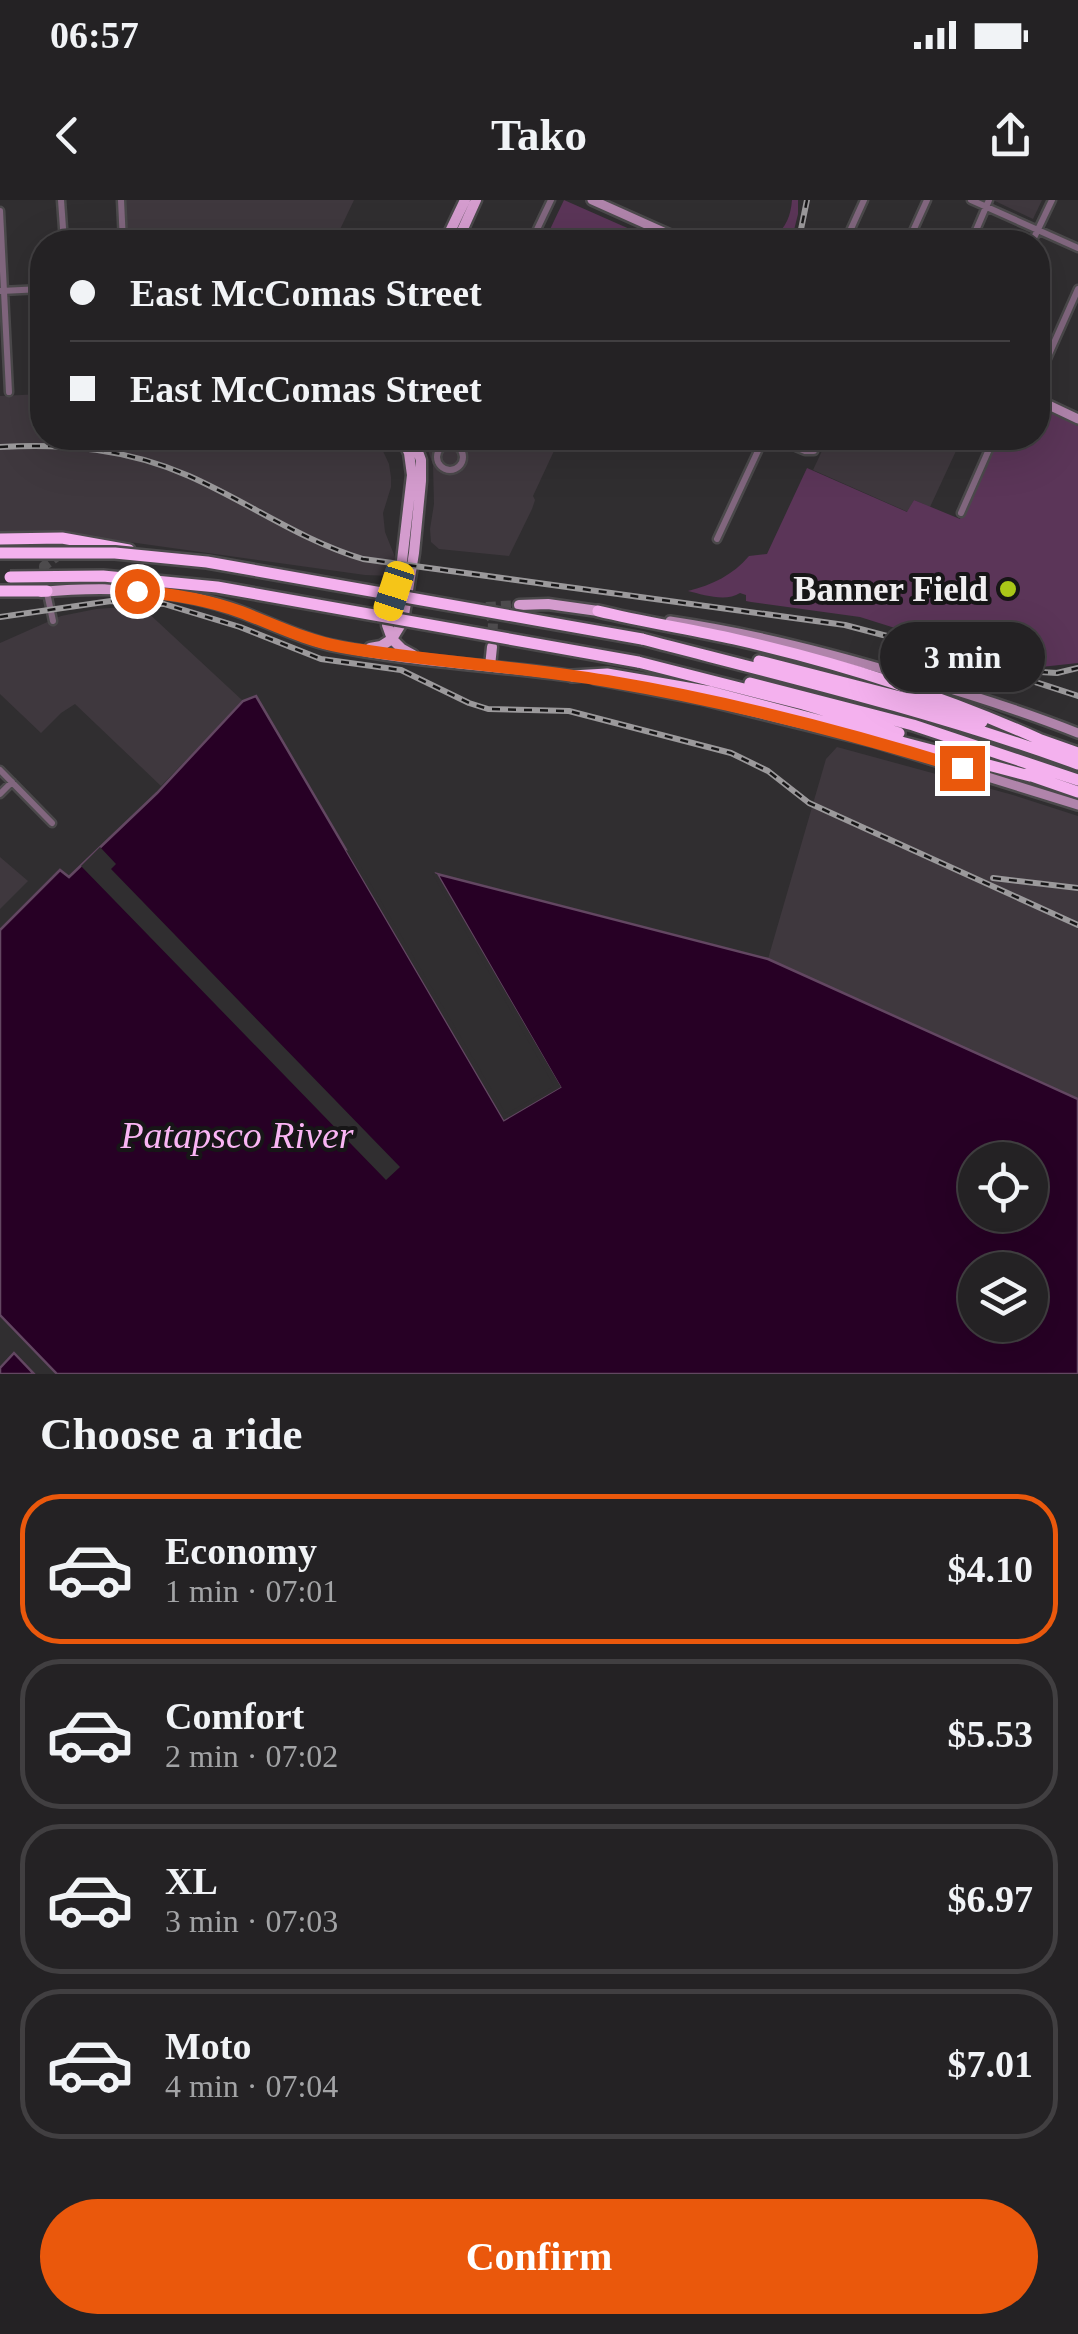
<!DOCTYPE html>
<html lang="en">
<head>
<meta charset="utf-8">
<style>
	:root { --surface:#242224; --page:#302f31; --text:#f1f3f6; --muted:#a3a4a6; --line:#413f41; --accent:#ea580c }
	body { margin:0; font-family:Georgia,serif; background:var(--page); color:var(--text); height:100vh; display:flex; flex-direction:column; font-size:38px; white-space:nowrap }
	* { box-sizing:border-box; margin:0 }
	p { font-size:32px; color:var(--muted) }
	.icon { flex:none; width:55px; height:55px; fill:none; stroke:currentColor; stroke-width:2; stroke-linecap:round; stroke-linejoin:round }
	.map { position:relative; height:1174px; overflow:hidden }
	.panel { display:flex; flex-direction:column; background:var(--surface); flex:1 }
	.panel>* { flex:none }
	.guide { position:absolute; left:30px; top:30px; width:1020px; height:220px; border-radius:40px; box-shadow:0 10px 40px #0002,0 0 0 2px var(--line); display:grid; align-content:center; height:220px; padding:0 40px; background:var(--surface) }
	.controls { position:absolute; left:958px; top:942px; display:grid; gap:20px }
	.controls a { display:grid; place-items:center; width:90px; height:90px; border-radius:50%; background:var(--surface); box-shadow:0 10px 40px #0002,0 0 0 2px var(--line); font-size:50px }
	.end { position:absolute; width:45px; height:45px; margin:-22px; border:12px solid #ea580c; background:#fff; box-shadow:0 0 0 5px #fff }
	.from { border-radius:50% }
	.bubble { position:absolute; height:70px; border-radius:35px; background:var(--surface); box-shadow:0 10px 40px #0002,0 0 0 2px var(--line); font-size:32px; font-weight:600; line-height:70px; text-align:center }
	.car { position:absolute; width:30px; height:60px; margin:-30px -15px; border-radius:12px; box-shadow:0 0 8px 2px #0007; background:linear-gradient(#f5c518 24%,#345 0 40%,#f5c518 0 76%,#345 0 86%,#f5c518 0) }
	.guide b { display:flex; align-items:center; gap:35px; height:95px; font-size:38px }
	.guide b+b { border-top:2px solid var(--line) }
	.guide i { width:25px; height:25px; background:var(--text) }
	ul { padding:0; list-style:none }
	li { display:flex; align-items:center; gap:30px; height:150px; margin:0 20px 15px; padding:0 20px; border:5px solid var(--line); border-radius:40px }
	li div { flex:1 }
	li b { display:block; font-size:38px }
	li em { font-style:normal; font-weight:600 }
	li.selected { border-color:var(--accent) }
	li>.icon { width:90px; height:90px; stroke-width:1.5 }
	h2 { padding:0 40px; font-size:45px; line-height:120px }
	.cta { display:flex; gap:20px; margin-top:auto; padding:20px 40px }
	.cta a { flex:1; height:115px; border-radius:60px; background:var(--accent); color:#fff; font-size:40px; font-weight:600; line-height:115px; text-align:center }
	.status { display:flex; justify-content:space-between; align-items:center; height:70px; padding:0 50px; background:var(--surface); direction:ltr }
	.status svg { height:28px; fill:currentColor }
	header { display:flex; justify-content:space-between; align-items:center; height:130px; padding:0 40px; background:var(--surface); font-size:45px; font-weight:600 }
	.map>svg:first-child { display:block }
	.built { fill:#3f383e }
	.green { fill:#5b3558 }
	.water { fill:#270025; stroke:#634762; stroke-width:2.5; fill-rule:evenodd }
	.pier { fill:#302e30 }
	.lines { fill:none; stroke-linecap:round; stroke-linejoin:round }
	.primary-tunnel { stroke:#4d4b4d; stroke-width:10; stroke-dasharray:10 5; stroke-linecap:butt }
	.street-casing { stroke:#4b494b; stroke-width:11 }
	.secondary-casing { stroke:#4b494b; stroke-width:14 }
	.primary-casing { stroke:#4b494b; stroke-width:15 }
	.highway-casing { stroke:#4b494b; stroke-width:16 }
	.street { stroke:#81667e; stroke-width:6 }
	.secondary { stroke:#b084ab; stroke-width:9 }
	.primary { stroke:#d49cce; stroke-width:10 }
	.highway { stroke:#f4b1ee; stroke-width:11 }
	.rail-casing { stroke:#9b999b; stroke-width:6 }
	.rail { stroke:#171617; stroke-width:2.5; stroke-dasharray:8; stroke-linecap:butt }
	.highway-bridge-casing { stroke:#4b494b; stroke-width:16; stroke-linecap:butt }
	.highway-bridge { stroke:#f4b1ee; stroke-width:11 }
	.route { stroke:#ea580c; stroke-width:12 }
	.poi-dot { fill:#aac718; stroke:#171617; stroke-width:4 }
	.labels { text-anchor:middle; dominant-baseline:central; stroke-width:8; stroke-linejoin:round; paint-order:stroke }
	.poi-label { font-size:35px; font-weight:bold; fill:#f0eef0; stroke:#171617; text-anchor:end }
	.water-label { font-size:38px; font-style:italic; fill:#fab5f4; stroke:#171617 }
</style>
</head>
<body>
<div class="status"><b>06:57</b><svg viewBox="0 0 49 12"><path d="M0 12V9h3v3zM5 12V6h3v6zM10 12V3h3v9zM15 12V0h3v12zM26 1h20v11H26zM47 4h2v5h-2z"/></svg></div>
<header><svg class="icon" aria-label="back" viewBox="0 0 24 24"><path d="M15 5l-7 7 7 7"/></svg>Tako<svg class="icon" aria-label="share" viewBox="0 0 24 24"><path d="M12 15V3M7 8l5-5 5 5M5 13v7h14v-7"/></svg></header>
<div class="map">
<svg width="1078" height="1174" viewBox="0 0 1078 1174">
	<rect width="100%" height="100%" fill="#302e30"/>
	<!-- built -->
	<path class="built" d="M125,0H354L334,42H127Z
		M993,0H1042L1033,19Z
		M42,194V238H377L389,264L391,277V287L383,313L385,332L395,357L393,373L391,376L365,375L58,332L0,333V196Z
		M424,238H560L533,296L535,300L532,309L509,356L439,349L431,342L430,329L434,304L433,265Z
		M828,238H962L930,307L914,300L908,312L813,270Z
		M123,407L144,409L243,501L161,586L75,504L61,513L41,533L0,494V443L61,416L96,409Z
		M837,547L1013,595L1078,616V899L768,759L826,559Z
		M0,657L28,681L0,709Z"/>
	<!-- green -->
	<path class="green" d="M564,0L650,38L648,42H544Z
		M792,0H798V14L791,42H763L767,34L774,37C786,28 791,15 792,0Z
		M1038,206L1078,226V463L1041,467L1025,465L1000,461L860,417L751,402L746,401V395L740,393C726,402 704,395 688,391C712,385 733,375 749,356L767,354L807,268L907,312L914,300L960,319L978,280L991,238H1038Z"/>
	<!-- water -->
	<path class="water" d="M256,496L504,920L560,887L437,674L768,759L1078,899V1174H57L0,1115V730L60,670L69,677L157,593L243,501ZM975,960H1030V1015H975ZM975,1070H1030V1125H975Z
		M14,1153L34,1174H0V1168Z"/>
	<!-- pier -->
	<path class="pier" d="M100,647L116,664L111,669L400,967L386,980L81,666Z
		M346,650L352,652L506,914L554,886L432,673L437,674L561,887L504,920Z"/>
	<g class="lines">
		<!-- primary-tunnel -->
		<path class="primary-tunnel" d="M45,385L44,366L63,352
			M486,407L519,405
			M487,410L493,421L492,447"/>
		<!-- street casing -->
		<g class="street-casing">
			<path id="street" d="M61,0L64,42
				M121,0L123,42
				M971,0L1078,48
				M0,11L9,192
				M531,42L551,0
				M845,42L864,0
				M908,42L927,0
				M971,42L989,0
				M1032,42L1052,0
				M1,91L42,89
				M1038,179L1078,89
				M774,238L805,251H814L820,238
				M437 257a13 13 0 1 1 26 0a13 13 0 1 1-26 0Z
				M961,313L994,238
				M717,339L764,238
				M47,393L53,421
				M0,570L52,623
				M0,594L12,582"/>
		</g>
		<!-- secondary casing -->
		<g class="secondary-casing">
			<path id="secondary" d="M592,0L686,42
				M1038,200L1078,219
				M670,421C757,434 833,454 917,479C972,495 1025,512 1078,533
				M595,479L700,499L875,542L1078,605"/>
		</g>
		<!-- primary casing -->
		<g class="primary-casing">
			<path id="primary" d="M445,42L465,0
				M457,42L476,0
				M402,238L409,253L412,275L400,378L388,410L387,425L392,439L402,449L413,455
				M41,392C104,386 169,388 230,408C263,419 295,437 330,445C409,462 492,465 572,476
				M519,405L548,404L598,411
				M370,448L381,446L392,439L403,421L414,353L421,281V260L413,238
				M490,466L492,447"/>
		</g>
		<!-- highway casing -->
		<g class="highway-casing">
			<path id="highway" d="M0,339L62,338L129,350
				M0,391H47
				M598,411C643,422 689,429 734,439C840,463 944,496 1043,541
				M642,439C788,477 935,512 1078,564
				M759,461L900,497L982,522
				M638,462L803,504L899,533
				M572,476L607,474L711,492L1030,576
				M750,483L913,525L1078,580
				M1038,539L1078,553
				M1026,574L1078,592"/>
		</g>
		<!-- street -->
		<use href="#street" class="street"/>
		<!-- secondary -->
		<use href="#secondary" class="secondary"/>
		<!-- primary -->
		<use href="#primary" class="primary"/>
		<!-- highway -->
		<use href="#highway" class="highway"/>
		<!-- rail casing -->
		<g class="rail-casing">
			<path id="rail" d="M799,39L807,0
				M0,247C65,243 128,249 189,276C248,302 300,340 363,359L845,425L925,446L1078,496
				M0,417L111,401L164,404L240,427L321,459L401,470L469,503L488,509L569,511L731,553L768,571L809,603L1078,725
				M1024,471L1057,473L1078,468
				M993,678L1078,688"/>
		</g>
		<!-- rail -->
		<use href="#rail" class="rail"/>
		<!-- highway-bridge casing -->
		<g class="highway-bridge-casing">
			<path id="highway-bridge" d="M0,353H115L207,362L642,439
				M10,377L103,376L217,387L638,462"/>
		</g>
		<!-- highway-bridge -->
		<use href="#highway-bridge" class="highway-bridge"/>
	</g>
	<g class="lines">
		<!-- route -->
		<path class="route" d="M137,391C173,394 208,400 241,412C275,425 307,441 342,447C430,462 519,466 607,481C727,501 846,532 962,568"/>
	</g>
	<!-- markers -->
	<circle class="poi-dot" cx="1008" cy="389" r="10"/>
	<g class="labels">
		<!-- poi labels -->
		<g class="poi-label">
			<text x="988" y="389">Banner Field</text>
		</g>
		<!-- water labels -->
		<g class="water-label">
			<text x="237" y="935">Patapsco River</text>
		</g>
	</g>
</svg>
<div class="controls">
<a><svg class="icon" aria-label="locate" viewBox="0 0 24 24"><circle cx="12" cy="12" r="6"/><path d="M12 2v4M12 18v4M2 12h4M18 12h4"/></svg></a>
<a><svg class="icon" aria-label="layers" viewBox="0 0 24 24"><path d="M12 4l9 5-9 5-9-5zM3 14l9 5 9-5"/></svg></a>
</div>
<i class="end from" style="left:137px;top:391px"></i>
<i class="end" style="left:962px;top:568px"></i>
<div class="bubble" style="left:880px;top:422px;width:165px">3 min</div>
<i class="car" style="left:394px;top:391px;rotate:198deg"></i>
<div class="guide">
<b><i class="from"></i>East McComas Street</b>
<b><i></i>East McComas Street</b>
</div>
</div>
<section class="panel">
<h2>Choose a ride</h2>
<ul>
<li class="selected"><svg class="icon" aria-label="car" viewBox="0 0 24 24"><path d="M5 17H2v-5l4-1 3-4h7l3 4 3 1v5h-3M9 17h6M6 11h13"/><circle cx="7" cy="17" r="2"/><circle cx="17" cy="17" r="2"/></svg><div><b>Economy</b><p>1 min · 07:01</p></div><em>$4.10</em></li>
<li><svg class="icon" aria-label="car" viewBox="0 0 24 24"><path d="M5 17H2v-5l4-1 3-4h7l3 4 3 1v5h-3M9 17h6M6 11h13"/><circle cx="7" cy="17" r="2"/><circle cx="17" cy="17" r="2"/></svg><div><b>Comfort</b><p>2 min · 07:02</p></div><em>$5.53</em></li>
<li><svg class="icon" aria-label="car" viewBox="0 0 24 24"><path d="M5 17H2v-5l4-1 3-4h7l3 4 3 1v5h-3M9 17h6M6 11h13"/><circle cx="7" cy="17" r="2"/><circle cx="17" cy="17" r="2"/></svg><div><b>XL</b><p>3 min · 07:03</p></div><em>$6.97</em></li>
<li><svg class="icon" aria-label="car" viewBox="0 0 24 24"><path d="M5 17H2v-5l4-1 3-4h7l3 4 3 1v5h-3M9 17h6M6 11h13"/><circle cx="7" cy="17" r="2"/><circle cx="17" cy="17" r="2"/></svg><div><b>Moto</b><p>4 min · 07:04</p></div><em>$7.01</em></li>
</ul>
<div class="cta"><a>Confirm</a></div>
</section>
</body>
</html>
